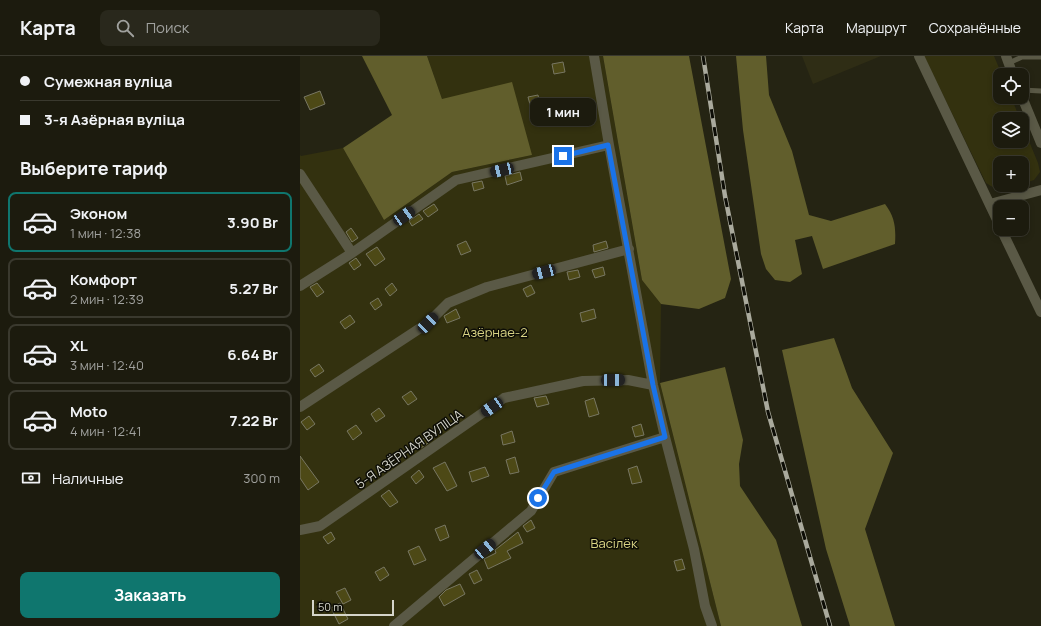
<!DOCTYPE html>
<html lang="ru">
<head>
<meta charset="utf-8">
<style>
	:root { --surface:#1c1b0e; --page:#29281c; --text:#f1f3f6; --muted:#a0a19e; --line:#3a392e; --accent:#0f766e }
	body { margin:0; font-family:Manrope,sans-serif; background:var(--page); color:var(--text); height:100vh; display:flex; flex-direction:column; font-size:15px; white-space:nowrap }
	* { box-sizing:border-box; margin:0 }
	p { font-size:13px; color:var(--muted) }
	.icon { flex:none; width:22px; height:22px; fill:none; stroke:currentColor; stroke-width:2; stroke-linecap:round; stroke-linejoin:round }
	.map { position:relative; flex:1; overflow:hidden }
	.side { display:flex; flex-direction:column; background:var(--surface); width:300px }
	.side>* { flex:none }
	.guide { display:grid; align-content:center; height:88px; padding:0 20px; background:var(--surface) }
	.fabs { position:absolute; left:693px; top:12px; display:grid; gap:8px }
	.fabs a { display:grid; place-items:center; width:36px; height:36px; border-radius:8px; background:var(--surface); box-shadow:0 2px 6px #0003,0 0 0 1px var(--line); font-size:20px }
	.scale { position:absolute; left:12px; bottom:10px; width:82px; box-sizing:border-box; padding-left:4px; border:2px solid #d5d5ca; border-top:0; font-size:11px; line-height:14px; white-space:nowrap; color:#d5d5ca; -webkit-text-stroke:3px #0d0d06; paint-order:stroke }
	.end { position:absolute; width:18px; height:18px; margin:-9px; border:5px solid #1a73e8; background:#fff; box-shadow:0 0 0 2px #fff }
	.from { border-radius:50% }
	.bubble { position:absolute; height:28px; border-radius:8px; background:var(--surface); box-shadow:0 2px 6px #0003,0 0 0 1px var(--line); font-size:13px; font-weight:700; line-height:28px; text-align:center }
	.car { position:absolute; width:12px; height:24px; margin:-12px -6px; border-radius:5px; box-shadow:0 0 3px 1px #0007; background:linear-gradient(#222 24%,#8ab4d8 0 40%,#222 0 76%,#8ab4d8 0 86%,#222 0) }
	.guide b { display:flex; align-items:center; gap:14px; height:38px; font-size:15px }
	.guide b+b { border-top:1px solid var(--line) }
	.guide i { width:10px; height:10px; background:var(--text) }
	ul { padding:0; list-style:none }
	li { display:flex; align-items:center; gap:12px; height:60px; margin:0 8px 6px; padding:0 12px; border:2px solid var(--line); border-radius:8px }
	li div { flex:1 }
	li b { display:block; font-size:15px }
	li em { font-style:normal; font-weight:700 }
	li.selected { border-color:var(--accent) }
	li>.icon { width:36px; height:36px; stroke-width:1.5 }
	h2 { padding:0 20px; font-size:18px; line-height:48px }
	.pay { display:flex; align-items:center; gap:10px; height:44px; padding:0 20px; font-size:15px }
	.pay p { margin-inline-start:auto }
	.cta { display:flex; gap:8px; margin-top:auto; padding:8px 20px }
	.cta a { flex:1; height:46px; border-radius:8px; background:var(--accent); color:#fff; font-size:16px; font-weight:700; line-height:46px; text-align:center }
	header { display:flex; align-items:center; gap:24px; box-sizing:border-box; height:56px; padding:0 20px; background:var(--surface); border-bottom:1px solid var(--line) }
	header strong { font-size:19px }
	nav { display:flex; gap:22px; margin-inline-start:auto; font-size:14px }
	.search { width:280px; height:36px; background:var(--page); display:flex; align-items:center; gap:10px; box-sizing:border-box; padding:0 14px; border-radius:8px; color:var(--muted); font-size:15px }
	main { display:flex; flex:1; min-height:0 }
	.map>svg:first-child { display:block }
	.built { fill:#2f2d15 }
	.green { fill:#33310f }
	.forest { fill:#615e2c }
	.building { fill:#4d4916; stroke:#787763 }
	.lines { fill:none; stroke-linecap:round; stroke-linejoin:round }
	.service { stroke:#5a5946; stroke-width:5 }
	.minor { stroke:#5a5946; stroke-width:10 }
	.tertiary { stroke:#5a5946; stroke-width:10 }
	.secondary { stroke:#5a5946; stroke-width:10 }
	.rail-casing { stroke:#aaaa9d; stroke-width:4.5 }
	.rail { stroke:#0d0d06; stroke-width:3; stroke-dasharray:9; stroke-linecap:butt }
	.route { stroke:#1a73e8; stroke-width:5 }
	.labels { text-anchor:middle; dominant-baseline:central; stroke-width:3; stroke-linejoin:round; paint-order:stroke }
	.park-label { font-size:13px; fill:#d8d384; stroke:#0d0d06 }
	.street-label { font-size:13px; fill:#d5d5ca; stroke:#0d0d06 }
</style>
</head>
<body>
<header>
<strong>Карта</strong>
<div class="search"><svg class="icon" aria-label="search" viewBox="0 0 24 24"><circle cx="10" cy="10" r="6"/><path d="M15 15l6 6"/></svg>Поиск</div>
<nav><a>Карта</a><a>Маршрут</a><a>Сохранённые</a></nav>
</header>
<main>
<section class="side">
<div class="guide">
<b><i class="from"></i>Сумежная вуліца</b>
<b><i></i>3-я Азёрная вуліца</b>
</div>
<h2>Выберите тариф</h2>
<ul>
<li class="selected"><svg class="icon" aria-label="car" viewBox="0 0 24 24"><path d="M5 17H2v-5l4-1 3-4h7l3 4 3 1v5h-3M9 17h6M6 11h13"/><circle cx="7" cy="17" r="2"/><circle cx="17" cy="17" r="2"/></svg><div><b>Эконом</b><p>1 мин · 12:38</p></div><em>3.90 Br</em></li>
<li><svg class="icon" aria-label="car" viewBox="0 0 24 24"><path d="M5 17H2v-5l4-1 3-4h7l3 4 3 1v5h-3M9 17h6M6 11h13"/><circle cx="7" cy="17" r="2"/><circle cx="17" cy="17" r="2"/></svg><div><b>Комфорт</b><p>2 мин · 12:39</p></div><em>5.27 Br</em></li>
<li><svg class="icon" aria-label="car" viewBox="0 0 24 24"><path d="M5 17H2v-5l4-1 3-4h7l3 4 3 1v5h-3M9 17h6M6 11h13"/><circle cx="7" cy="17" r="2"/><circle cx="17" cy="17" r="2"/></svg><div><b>XL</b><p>3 мин · 12:40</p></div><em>6.64 Br</em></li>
<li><svg class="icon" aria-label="car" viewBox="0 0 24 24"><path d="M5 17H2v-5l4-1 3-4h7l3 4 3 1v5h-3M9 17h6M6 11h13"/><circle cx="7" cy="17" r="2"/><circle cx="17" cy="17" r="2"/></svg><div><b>Moto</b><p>4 мин · 12:41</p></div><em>7.22 Br</em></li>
</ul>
<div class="pay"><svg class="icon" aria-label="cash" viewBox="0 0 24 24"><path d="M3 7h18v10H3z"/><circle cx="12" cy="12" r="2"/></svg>Наличные<p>300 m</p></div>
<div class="cta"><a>Заказать</a></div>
</section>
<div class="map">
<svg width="741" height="570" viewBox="0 0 741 570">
	<rect width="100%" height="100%" fill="#252413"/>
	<!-- built -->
	<path class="built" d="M502,0H581L513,28Z"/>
	<!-- green -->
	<path class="green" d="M127,0H303L342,224L361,248L360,327L421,570H0V99L1,100L43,92L84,164L152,116L232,99L142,43Z
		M624,0H694L702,19H700V41H711L720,63H700V85H722V68L738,107L740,116L734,124L722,128V107H700V129H719C704,134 700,136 686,127Z"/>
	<!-- forest -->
	<path class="forest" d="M62,0H127L142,43L212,26L232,99L152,116L84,164L43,92L92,59Z
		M303,0H389L431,223L425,242L399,253L361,248L342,224Z
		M436,0H466L469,39L492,95L509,159L531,165L585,148C595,161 596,172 595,188L523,213L512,180L495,184L502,218L490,226L475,224L466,213L461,198L443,74Z
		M534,282L552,332L593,397L565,473L595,570H550L526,493L482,294Z
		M425,311L443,384L439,408L440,430L476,484L502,570H421L360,327Z"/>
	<!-- building -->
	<path class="building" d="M263,6L265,16L254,18L252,8Z
		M20,35L25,48L10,54L4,41Z
		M238,39L241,54L232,56L228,41Z
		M220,116L222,124L207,129L205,120Z
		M182,125L184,132L174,135L172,127Z
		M134,148L138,154L128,161L123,155Z
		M119,158L123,163L112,170L109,165Z
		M51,172L58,182L52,186L46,176Z
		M166,185L171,195L161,199L157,189Z
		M306,185L308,192L294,196L293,189Z
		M77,191L85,203L75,210L66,198Z
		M56,202L61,209L54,214L49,207Z
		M303,211L305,219L295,222L292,214Z
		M278,214L280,221L269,224L267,216Z
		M17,227L24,236L17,241L10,231Z
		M92,227L97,234L90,240L85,233Z
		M231,229L235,237L227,241L223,233Z
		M78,242L82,249L75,254L70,247Z
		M156,253L160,262L147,267L144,260Z
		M294,253L296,262L282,266L280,257Z
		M50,259L55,266L45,273L40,266Z
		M19,308L24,315L15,321L10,314Z
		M111,335L117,343L108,349L102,341Z
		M246,340L249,348L237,351L234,342Z
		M294,342L299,358L289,361L285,345Z
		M79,352L85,360L76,366L71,358Z
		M9,360L15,368L7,374L1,366Z
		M341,368L344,379L335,381L332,371Z
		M56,369L62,377L53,384L47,375Z
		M212,375L215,386L203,389L201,379Z
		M128,379L132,384L121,392L118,387Z
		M0,400L19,426L8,434L0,422Z
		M215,401L219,416L210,418L206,404Z
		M145,406L157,430L147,435L133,412Z
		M337,410L342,426L332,428L328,413Z
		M185,411L189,420L172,426L169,416Z
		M119,414L124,421L116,428L111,421Z
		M89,434L98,446L90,451L81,440Z
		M231,464L235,472L227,476L223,470Z
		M145,469L149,481L140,485L135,473Z
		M31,476L35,483L28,488L23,481Z
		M218,476L223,487L207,495L211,502L188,513L184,503L196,497L195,494Z
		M119,490L126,504L114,509L108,495Z
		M382,503L385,513L377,515L374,505Z
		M84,511L89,519L80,525L75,516Z
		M177,514L182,524L174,528L169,518Z
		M160,528L165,538L144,550L139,541L146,534Z
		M45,532L51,544L43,548L36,536Z
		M40,547L48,563L39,568L31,552Z"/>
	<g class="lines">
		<!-- service -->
		<path class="service" d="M709,7L722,1H741
			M722,34L741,35"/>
		<!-- minor -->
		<path class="minor" d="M294,0L309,89L353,329L365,381L394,493L405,550L412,570
			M0,118L52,197
			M0,230L52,197L156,124L309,89
			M0,351L128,267L148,247L187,231L329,193
			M0,474L20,470L204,342L283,325L328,324L353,329
			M94,570L231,455L254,416L365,381"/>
		<!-- tertiary -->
		<path class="tertiary" d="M706,0L713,19
			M722,41L741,87
			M690,148L741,134"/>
		<!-- secondary -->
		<path class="secondary" d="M619,0L700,170
			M701,173L741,256"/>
		<!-- rail casing -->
		<g class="rail-casing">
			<path id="rail" d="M403,0L425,140L468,356L530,570"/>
		</g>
		<!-- rail -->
		<use href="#rail" class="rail"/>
	</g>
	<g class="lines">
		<!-- route -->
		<path class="route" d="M238,442L254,416L365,381L353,329L308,89L263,100"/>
	</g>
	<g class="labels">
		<!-- park labels -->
		<g class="park-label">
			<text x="195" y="276">Азёрнае-2</text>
			<text x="314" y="487">Васілёк</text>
		</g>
		<!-- street labels -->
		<g class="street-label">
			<text transform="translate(109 393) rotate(-35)">5-Я АЗЁРНАЯ ВУЛІЦА</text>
		</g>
	</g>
</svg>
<div class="fabs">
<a><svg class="icon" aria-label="locate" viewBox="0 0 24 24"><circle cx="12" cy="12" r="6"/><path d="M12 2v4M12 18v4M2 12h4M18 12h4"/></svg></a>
<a><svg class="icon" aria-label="layers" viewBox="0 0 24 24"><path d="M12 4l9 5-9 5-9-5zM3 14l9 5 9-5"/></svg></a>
<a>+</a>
<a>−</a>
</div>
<div class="scale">50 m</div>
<i class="end from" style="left:238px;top:442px"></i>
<i class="end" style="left:263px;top:100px"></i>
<div class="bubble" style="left:230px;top:42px;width:66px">1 мин</div>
<i class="car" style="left:202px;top:114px;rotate:257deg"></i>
<i class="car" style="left:104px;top:160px;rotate:55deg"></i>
<i class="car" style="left:244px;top:216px;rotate:255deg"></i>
<i class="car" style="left:128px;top:267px;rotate:45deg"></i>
<i class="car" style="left:313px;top:324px;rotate:89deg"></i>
<i class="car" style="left:192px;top:351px;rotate:235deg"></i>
<i class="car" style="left:185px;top:493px;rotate:50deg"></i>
</div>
</main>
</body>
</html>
